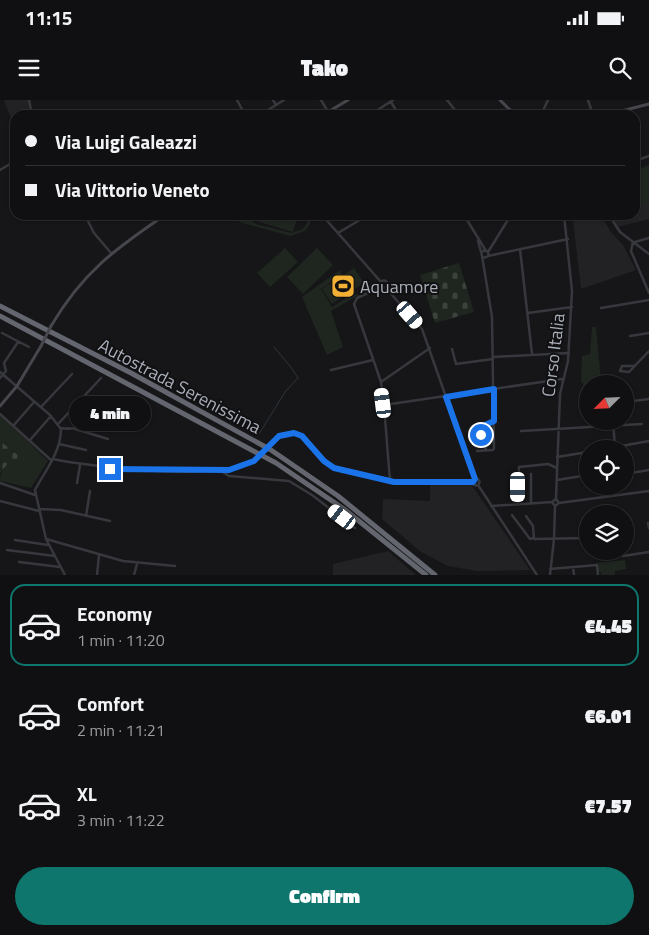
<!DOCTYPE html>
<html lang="en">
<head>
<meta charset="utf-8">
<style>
	:root { --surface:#101012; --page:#1e1e20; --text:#f1f3f6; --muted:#9c9d9f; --line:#303032; --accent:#0f766e }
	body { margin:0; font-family:"Titillium Web",sans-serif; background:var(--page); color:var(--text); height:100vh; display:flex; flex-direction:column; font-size:19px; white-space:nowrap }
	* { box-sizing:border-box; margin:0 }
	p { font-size:16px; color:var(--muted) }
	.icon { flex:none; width:28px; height:28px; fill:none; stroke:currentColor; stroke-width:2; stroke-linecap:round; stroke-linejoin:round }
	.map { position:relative; height:475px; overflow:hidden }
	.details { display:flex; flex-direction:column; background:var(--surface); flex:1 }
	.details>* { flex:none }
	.top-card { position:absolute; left:10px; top:10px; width:630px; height:110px; border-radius:15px; box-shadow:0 1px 4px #0004,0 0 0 1px var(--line); display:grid; align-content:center; height:110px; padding:0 15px; background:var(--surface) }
	.needle { width:32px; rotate:246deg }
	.fabs { position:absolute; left:579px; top:275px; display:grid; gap:10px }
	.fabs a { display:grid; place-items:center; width:55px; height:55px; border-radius:50%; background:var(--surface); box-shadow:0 1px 4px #0004,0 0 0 1px var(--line); font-size:25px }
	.end { position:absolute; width:22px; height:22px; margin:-11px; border:6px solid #1a73e8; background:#fff; box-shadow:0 0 0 2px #fff }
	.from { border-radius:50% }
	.bubble { position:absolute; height:35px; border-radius:18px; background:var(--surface); box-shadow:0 1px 4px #0004,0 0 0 1px var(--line); font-size:16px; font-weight:800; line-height:35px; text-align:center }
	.car { position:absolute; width:15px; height:30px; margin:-15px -8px; border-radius:6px; box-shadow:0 0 4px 1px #0007; background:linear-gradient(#fff 24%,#345 0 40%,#fff 0 76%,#345 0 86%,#fff 0) }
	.top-card b { display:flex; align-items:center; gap:18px; height:48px; font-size:19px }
	.top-card b+b { border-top:1px solid var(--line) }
	.top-card i { width:12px; height:12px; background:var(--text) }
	ul { padding:9px 0 0; list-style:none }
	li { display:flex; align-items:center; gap:15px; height:82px; margin:0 10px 8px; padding:0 5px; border:2px solid transparent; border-radius:15px }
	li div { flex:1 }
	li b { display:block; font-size:19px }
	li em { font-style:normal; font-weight:800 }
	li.on { border-color:var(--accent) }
	li>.icon { width:45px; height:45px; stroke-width:1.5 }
	.cta { display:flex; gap:10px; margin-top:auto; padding:10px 15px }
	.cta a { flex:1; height:58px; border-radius:30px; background:var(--accent); color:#fff; font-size:20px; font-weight:800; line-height:58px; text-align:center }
	.status { display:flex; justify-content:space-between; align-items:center; height:35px; padding:0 25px; background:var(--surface); direction:ltr }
	.status svg { height:14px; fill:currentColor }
	header { display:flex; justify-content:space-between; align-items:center; height:65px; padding:0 15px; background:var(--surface); font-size:22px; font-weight:800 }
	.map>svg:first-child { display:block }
	.built { fill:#222225 }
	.green { fill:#1e261f }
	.cemetery { fill:url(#cemetery-stones) }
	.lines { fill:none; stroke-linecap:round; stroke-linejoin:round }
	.stream { stroke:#2c353c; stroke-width:1 }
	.street { stroke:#37383d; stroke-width:2.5 }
	.secondary { stroke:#45474d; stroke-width:3 }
	.highway { stroke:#63666e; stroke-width:5 }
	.street-bridge { stroke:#37383d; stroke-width:2.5 }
	.secondary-bridge { stroke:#45474d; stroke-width:3 }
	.route { stroke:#1a73e8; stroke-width:6 }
	.labels { text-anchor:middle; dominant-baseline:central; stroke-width:4; stroke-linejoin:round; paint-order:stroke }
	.poi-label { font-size:18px; fill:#a8adb8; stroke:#111113; text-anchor:start }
	.street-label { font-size:18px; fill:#a8adb8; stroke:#111113 }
</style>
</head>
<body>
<div class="status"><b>11:15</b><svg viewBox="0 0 49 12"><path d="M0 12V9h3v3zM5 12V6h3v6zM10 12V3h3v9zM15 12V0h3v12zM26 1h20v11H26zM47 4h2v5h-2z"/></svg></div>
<header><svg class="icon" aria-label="menu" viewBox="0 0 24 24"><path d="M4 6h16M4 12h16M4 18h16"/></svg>Tako<svg class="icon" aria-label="search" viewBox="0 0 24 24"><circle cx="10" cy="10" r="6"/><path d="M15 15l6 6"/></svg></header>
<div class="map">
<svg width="649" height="475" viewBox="0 0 649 475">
	<defs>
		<pattern id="cemetery-stones" width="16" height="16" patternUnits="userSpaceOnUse" patternTransform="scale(1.25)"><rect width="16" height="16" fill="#1e261f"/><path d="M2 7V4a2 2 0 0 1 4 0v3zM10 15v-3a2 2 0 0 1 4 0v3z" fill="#3c433d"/></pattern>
	</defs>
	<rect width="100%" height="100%" fill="#161618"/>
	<!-- built -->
	<path class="built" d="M4,0H28L30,12L15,15L11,19Z
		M635,99L649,103V119L618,127L610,115H635Z
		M601,115L610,131L623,145L636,170L581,189L573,120Z
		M471,384L530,470L477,471L448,466L421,452L382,419L383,399L430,401V385Z
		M388,451L416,475H333V464Z"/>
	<!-- green -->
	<path class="green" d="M649,65V103L635,99V70Z
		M243,115L256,124L291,133L303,129L307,123L308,115H311L310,124L305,131L290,136L239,122L240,119L246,120Z
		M251,115H298L293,132L250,119Z
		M285,148L298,162L270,187L257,173Z
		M317,148L333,165L303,194L287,177Z
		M354,168L364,183L332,204L322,189Z
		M340,170L342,175L321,189L332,207L354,193L356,195L366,191L331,211L343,247L327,255L302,197Z
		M592,227H596L601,281H598V284H588L587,292H584L583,283L581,282L582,256L590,254Z
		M0,315L48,361L31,388L0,381C0,369 9,362 18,356L0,341Z
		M625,460L626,469L615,471V475H601V472H597L596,463Z"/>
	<!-- cemetery -->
	<path class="cemetery" d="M459,163L474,212L435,223L420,175Z
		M0,341L19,356L11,365L8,363L0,374Z"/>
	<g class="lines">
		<!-- stream -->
		<path class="stream" d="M259,334L285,292L298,278L290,266L274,247"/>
		<!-- street -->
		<path class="street" d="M29,0L32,15
			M237,0L245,15
			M273,0L276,5
			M321,0L330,15
			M447,0L459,15
			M588,0L593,15
			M391,2L399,15
			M543,11L547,15
			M260,15L284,0
			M370,15L393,0
			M498,15L509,9
			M541,15L548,0
			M635,61L649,56
			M0,70L15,61
			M85,115L94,133L111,153
			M322,115L381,182
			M464,115L486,151
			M609,115L620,132L649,154
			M567,118L577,115
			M338,133L368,115
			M478,141L481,152
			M633,142L631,151L649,193
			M635,142L649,138
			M520,149L532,254
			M481.5 154a3.5 3.5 0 1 1 7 0a3.5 3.5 0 1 1-7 0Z
			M488,152L511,115
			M488,156L568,139
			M380.5 184a3.5 3.5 0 1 1 7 0a3.5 3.5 0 1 1-7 0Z
			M381,187L357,198L354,204L381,282L384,305L562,279
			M385,187L422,229L475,379
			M601,208L649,200
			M528,213L572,207
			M2,233L29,247
			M630,236L649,233
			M452,249L456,264L493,259
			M493,257L569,253
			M634,266H622L620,271L629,272L649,251
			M331,270L373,260
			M0,272L50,315L61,329C61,352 45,371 35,390
			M0,278L6,271L4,263L18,242
			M381,282L430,248
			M625,302L649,299
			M384,305L390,381
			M41,307L72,274
			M0,314L52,361
			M613,321L615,347
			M58,324L101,278
			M14,325L34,302
			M60,328C80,331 97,323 107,304L124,309
			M75,329L108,339
			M521,331L642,324
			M30,340L51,316
			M59,344L86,350
			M270,344L279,336L294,333L302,336L324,361L334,368L394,382H473
			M605,349L649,341
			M486,350L481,330L487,323L494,321
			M477,351L493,350L494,348L492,217L482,156
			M557,357L588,352
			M53,359C91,367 228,383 256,359
			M221,371L229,376L289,381L312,395L355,428
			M625,374L649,370
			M472.5 382a3.5 3.5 0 1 1 7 0a3.5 3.5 0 1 1-7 0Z
			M557,380L582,376
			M0,383L35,395
			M77,383L80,365
			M478,385L537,475
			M35,390L46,439L65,475
			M556,399L552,402L555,406L559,403L556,399L560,294L568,261L572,191L564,115
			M0,401L39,411
			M531,402V374
			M559,403L649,391
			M518,404L519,367L548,364L557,368
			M491,406L552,402
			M39,409L61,410L110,421
			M512,415L530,439L533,438
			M86,416L90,391
			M526,416L533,426L534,439L588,438
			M648,423L649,428
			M46,439L123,461L175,466
			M15,440L48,445
			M7,450L55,456
			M622,451L623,456L649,452
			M19,462L60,467
			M573,467L574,475
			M550,469L597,465L598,475
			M97,475L99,455
			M134,475L137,464
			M550,475L554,439L555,406"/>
		<!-- secondary -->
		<path class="secondary" d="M500,0L509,9L521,15
			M323,15L348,0
			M606,15L649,4
			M51,226C83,172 115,149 165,115
			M0,306L17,286L41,246"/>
		<!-- highway -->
		<path class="highway" d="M0,206L131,273L271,350L338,396L435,475
			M0,216L276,363L344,409L426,475"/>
		<!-- street-bridge -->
		<path class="street-bridge" d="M256,359L270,344"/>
		<!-- secondary-bridge -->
		<path class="secondary-bridge" d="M41,246L51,226"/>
	</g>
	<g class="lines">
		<!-- route -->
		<path class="route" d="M110,369L229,370L254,361L279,336L294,333L302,336L324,361L334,368L394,382H473L475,379L446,297L494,289V321L483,326L481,335"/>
	</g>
	<!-- icons -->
	<defs>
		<g id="stadium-square" transform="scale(1.25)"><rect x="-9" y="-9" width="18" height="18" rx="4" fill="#f2b134" stroke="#111113"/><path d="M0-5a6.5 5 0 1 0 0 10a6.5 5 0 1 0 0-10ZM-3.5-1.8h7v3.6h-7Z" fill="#111"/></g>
	</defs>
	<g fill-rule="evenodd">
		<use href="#stadium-square" x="343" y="186"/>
	</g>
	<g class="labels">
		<!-- poi labels -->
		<g class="poi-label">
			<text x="360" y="186">Aquamore</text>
		</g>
		<!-- street labels -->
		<g class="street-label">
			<text transform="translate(553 255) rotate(-83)">Corso Italia</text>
			<text transform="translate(180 286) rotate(28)">Autostrada Serenissima</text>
		</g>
	</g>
</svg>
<div class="fabs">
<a><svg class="needle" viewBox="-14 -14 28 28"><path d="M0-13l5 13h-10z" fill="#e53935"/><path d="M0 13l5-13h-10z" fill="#9c9d9f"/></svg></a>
<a><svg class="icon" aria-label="locate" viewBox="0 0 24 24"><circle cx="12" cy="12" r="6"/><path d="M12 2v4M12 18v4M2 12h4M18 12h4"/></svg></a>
<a><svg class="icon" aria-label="layers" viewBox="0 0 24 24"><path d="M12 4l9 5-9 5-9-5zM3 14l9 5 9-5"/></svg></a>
</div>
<i class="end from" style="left:481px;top:335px"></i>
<i class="end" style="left:110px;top:369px"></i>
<div class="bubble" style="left:69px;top:296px;width:82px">4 min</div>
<i class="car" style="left:410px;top:215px;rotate:139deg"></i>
<i class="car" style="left:383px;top:303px;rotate:353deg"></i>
<i class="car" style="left:518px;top:387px;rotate:180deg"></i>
<i class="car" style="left:342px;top:417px;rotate:307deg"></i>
<div class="top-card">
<b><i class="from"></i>Via Luigi Galeazzi</b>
<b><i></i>Via Vittorio Veneto</b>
</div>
</div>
<section class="details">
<ul>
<li class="on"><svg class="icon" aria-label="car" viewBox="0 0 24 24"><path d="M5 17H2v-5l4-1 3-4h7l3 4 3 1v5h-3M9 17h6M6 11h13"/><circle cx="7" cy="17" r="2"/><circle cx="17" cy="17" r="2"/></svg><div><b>Economy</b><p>1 min · 11:20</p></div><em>€4.45</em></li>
<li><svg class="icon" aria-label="car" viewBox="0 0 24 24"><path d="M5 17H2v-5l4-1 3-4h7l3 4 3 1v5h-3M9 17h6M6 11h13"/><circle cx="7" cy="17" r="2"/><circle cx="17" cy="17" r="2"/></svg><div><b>Comfort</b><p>2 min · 11:21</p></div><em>€6.01</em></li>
<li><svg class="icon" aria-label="car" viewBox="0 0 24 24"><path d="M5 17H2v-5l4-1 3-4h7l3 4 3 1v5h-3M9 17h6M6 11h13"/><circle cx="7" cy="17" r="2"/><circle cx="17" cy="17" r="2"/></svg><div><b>XL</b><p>3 min · 11:22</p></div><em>€7.57</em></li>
</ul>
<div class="cta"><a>Confirm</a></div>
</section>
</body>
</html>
